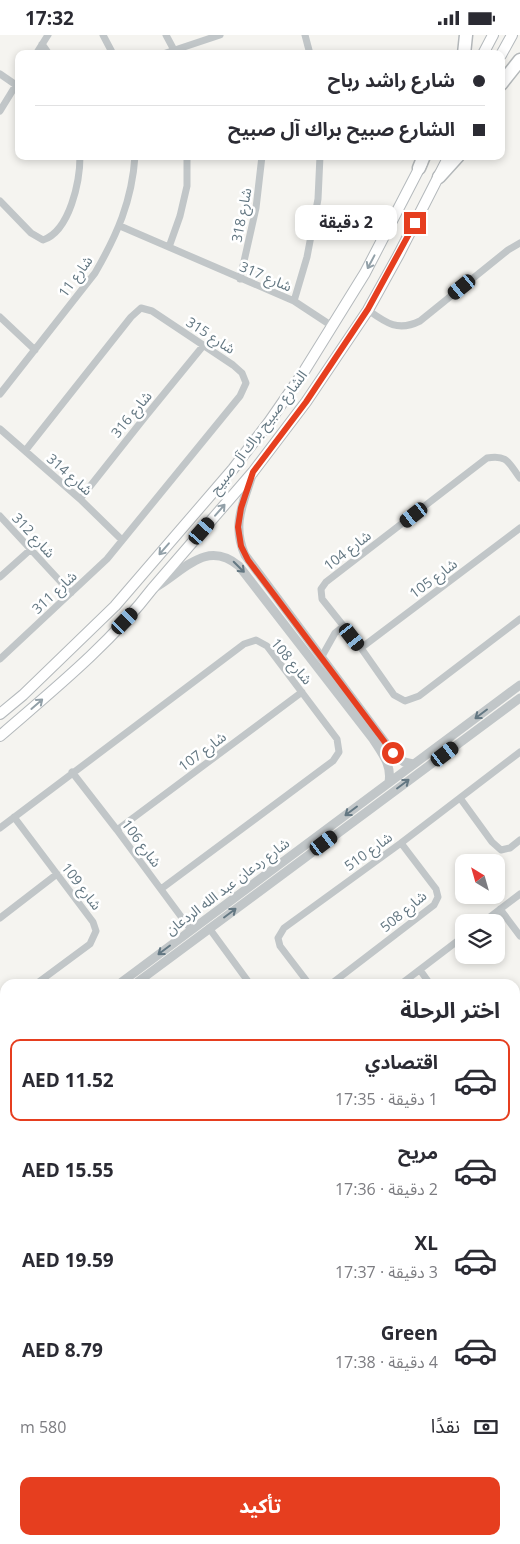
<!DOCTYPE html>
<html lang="ar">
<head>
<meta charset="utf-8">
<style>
	:root { --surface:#fff; --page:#f7f7f7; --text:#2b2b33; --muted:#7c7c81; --line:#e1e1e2; --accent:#e63e1f }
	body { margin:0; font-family:"Open Sans","Noto Sans Arabic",sans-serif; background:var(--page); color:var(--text); direction:rtl; height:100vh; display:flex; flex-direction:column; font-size:19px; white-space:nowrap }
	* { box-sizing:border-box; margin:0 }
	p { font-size:16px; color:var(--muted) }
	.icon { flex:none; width:28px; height:28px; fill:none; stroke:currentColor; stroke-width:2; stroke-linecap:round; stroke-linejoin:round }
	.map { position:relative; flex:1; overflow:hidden; direction:ltr }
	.sheet { position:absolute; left:0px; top:944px; width:520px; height:566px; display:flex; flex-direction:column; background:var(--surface); border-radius:15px 15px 0 0; box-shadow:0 2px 8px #0003; direction:rtl }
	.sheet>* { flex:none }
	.top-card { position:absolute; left:15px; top:15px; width:490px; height:110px; border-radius:10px; box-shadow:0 2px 8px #0003; direction:rtl; display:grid; align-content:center; height:110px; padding:0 20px; background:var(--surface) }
	.needle { width:32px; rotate:323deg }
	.controls { position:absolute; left:455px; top:819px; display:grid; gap:10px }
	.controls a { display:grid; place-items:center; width:50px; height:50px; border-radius:10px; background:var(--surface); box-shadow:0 2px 8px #0003; font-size:25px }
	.end { position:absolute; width:22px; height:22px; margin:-11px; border:6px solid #e63e1f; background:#fff; box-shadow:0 0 0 2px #fff }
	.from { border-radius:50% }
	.bubble { position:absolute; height:35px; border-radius:10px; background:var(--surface); box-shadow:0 2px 8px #0003; font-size:16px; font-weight:700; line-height:35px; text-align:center; direction:rtl }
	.car { position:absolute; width:15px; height:30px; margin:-15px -8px; border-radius:6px; box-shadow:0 0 4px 1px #0007; background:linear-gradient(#222 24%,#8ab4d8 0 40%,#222 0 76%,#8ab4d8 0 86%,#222 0) }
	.top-card b { display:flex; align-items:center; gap:18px; height:48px; font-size:19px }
	.top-card b+b { border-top:1px solid var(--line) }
	.top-card i { width:12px; height:12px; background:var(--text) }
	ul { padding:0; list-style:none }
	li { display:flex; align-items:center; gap:15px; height:82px; margin:0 10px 8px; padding:0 10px; border:2px solid transparent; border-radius:10px }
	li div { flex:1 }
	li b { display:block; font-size:19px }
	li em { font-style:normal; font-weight:700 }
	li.active { border-color:var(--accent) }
	li>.icon { width:45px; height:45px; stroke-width:1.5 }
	h2 { padding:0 20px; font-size:22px; line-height:60px }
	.pay { display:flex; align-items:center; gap:12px; height:55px; padding:0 20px; font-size:19px }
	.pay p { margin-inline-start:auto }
	.primary-button { display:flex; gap:10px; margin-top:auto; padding:10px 20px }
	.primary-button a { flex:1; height:58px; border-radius:10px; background:var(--accent); color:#fff; font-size:20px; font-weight:700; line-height:58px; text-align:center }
	.status { display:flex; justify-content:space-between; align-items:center; height:35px; padding:0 25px; background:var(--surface); direction:ltr }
	.status svg { height:14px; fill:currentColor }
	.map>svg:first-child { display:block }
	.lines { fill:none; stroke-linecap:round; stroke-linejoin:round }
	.primary-casing { stroke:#b4b9bc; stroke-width:12 }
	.motorway-casing { stroke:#b4b8ba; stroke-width:15 }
	.minor { stroke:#c1c6c8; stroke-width:7 }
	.tertiary { stroke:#c1c6c8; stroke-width:9 }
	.primary { stroke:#fff; stroke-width:10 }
	.motorway { stroke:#fff; stroke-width:12 }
	.oneway { stroke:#92a0a8 }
	.oneway2 { stroke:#637782 }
	.route { stroke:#e63e1f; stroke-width:6 }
	.labels { text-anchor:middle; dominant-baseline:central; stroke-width:5; stroke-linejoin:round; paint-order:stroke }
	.street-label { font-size:14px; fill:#637782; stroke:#fff }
</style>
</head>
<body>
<div class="status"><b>17:32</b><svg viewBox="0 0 49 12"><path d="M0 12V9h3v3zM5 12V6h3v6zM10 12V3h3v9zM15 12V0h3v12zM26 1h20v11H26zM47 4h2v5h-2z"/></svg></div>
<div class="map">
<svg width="520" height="1509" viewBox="0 0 520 1509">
	<rect width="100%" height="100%" fill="#f5f4f0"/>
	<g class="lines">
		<!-- primary casing -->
		<g class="primary-casing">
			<path id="primary" d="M483,19L493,0
				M501,20L512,0
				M0,679L23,660L115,571L233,434L269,387L303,338L365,238L422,128
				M0,701C53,655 109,610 152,554L253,437L306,367L368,275L399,219L449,121"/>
		</g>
		<!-- motorway casing -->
		<g class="motorway-casing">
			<path id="motorway" d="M464,19L466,0
				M501,49L520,25
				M419,133L424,121
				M439,142L458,121"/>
		</g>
		<!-- minor -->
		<path class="minor" d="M103,0L113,19
			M166,0L174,15
			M305,0L310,19
			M42,9L49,19
			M36,19L48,0
			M163,19L220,0
			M0,39L16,50
			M0,76L19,45
			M0,166L31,198L43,205C70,196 80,146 80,121
			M120,191L294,266L307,222L318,164L320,121
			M169,212L180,181L187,151V121
			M240,244L256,173L262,121
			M294,266L332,291
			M368,275C386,288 398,297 420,286L508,215L520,208
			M0,282L35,315
			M0,359L95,238C117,200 132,166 135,121
			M0,394L80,464L122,505
			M520,443C509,429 508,419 487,423L326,547L321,554L322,564L361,613L394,660L405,666L419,661L520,584
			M80,464L145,382L203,311
			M0,481L71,558
			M0,542L30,515
			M361,613L520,493
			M321,623L335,598L344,591
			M0,624L107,524L240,361L246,348L242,338L233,330L152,276L141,273L131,282L25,416
			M72,737L117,795L191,895
			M460,763L492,807L501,815L510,813L520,805
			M14,782L93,887L96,896L90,909L36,949
			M0,793L244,609L256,605L267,611L337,704L339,717L333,726L161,854
			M117,795L302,657
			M500,874L520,901
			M0,883L57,839
			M482,888L520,859
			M209,893L250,949
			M420,935L430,949
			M309,949L280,911L278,903L284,893L401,808L520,717
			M331,949L434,870L438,862L436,854L401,808
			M401,949L464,901
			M0,975L5,971
			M515,1061L520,1067
			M515,1090L520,1086
			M515,1233L520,1229
			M515,1269L520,1276
			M515,1384L520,1386
			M515,1455L520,1452
			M515,1470L520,1477
			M342,1505L345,1509
			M387,1509L393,1505"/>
		<!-- tertiary -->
		<path class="tertiary" d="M253,437C244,467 231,489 245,520L393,718L404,727L413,729
			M156,552C184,536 206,504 239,531L373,704C382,718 392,730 389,747
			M119,949L520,650
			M135,949L520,663
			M0,1039L5,1035
			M0,1051L5,1047
			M515,1152L520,1148
			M515,1172L520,1168
			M0,1220L5,1223
			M0,1252L5,1255
			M190,1505L193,1509
			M200,1505L203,1509
			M220,1505L224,1509
			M232,1505L235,1509
			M242,1505L244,1509
			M1,1509L5,1505
			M10,1509L16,1505
			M51,1509L53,1505
			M60,1509L66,1505"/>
		<!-- primary -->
		<use href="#primary" class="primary"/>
		<!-- motorway -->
		<use href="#motorway" class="motorway"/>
	</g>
	<!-- one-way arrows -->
	<defs><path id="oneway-shaft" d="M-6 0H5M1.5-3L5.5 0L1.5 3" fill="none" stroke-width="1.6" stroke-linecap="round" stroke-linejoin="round" transform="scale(1.25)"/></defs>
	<g class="oneway">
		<use href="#oneway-shaft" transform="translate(371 227) rotate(118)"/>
		<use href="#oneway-shaft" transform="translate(220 475) rotate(-49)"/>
		<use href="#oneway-shaft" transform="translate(164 514) rotate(131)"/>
		<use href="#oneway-shaft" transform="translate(37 669) rotate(-41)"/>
	</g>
	<g class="oneway2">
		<use href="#oneway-shaft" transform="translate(239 532) rotate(45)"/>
		<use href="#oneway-shaft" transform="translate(481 679) rotate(143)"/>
		<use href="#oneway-shaft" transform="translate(403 749) rotate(-37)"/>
		<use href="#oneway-shaft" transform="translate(351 776) rotate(143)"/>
		<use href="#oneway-shaft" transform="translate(230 878) rotate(-37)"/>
		<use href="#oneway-shaft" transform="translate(164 915) rotate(143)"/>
	</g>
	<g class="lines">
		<!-- route -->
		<path class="route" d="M393,718L248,525L241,511L238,492L241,473L253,437L306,367L368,274L415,188"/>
	</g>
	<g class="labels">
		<!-- street labels -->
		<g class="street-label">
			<text transform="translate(241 180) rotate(-79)">شارع 318</text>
			<text transform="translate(75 241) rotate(-54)">شارع 11</text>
			<text transform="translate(266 241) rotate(23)">شارع 317</text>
			<text transform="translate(211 300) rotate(33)">شارع 315</text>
			<text transform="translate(131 379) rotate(-51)">شارع 316</text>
			<text transform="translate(258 397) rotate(-53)">الشارع صبيح براك آل صبيح</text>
			<text transform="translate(70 439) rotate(41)">شارع 314</text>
			<text transform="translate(34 500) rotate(47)">شارع 312</text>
			<text transform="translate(347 515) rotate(-38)">شارع 104</text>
			<text transform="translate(433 543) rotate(-37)">شارع 105</text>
			<text transform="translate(54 557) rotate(-43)">شارع 311</text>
			<text transform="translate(292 626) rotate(50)">شارع 108</text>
			<text transform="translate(202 716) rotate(-37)">شارع 107</text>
			<text transform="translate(142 808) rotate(53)">شارع 106</text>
			<text transform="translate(368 816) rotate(-36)">شارع 510</text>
			<text transform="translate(82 851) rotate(52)">شارع 109</text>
			<text transform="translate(227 851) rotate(-37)">شارع ردعان عبد الله الردعان</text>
			<text transform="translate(403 876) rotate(-40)">شارع 508</text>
		</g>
	</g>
</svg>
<div class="controls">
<a><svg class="needle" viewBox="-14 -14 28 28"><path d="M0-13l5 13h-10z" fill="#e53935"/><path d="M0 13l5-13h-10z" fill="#7c7c81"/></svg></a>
<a><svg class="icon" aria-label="layers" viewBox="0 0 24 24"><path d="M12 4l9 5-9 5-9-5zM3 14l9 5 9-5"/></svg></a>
</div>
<i class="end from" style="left:393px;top:718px"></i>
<i class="end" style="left:415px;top:188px"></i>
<div class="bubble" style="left:295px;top:170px;width:102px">2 دقيقة</div>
<i class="car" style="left:462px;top:252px;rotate:231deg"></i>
<i class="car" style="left:414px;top:480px;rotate:232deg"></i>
<i class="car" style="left:202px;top:496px;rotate:41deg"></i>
<i class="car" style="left:125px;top:586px;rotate:44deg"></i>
<i class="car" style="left:352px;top:602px;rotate:142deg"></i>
<i class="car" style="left:445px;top:719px;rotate:53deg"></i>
<i class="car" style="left:324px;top:808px;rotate:53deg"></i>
<div class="top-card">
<b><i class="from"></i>شارع راشد رباح</b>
<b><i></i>الشارع صبيح براك آل صبيح</b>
</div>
<section class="sheet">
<h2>اختر الرحلة</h2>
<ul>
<li class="active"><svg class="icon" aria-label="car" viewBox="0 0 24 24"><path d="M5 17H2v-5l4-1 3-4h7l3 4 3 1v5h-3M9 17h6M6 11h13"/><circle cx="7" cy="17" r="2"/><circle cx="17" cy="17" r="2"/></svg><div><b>اقتصادي</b><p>1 دقيقة · 17:35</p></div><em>AED 11.52</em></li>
<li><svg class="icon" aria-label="car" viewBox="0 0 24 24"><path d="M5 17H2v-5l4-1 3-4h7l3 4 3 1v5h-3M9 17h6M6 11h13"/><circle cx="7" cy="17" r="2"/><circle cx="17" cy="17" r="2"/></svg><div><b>مريح</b><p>2 دقيقة · 17:36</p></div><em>AED 15.55</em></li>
<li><svg class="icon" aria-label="car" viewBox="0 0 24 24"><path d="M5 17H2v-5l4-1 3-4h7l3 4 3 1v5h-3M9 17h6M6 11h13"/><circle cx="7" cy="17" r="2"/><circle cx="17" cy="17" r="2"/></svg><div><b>XL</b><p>3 دقيقة · 17:37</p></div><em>AED 19.59</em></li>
<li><svg class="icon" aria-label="car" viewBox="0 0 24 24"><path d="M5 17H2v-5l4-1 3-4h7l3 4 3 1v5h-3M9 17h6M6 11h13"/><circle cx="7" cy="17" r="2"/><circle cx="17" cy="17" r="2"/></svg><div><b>Green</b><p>4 دقيقة · 17:38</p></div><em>AED 8.79</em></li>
</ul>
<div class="pay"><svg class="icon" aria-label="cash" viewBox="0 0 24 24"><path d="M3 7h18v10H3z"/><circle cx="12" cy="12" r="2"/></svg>نقدًا<p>580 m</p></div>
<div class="primary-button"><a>تأكيد</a></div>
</section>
</div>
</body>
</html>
